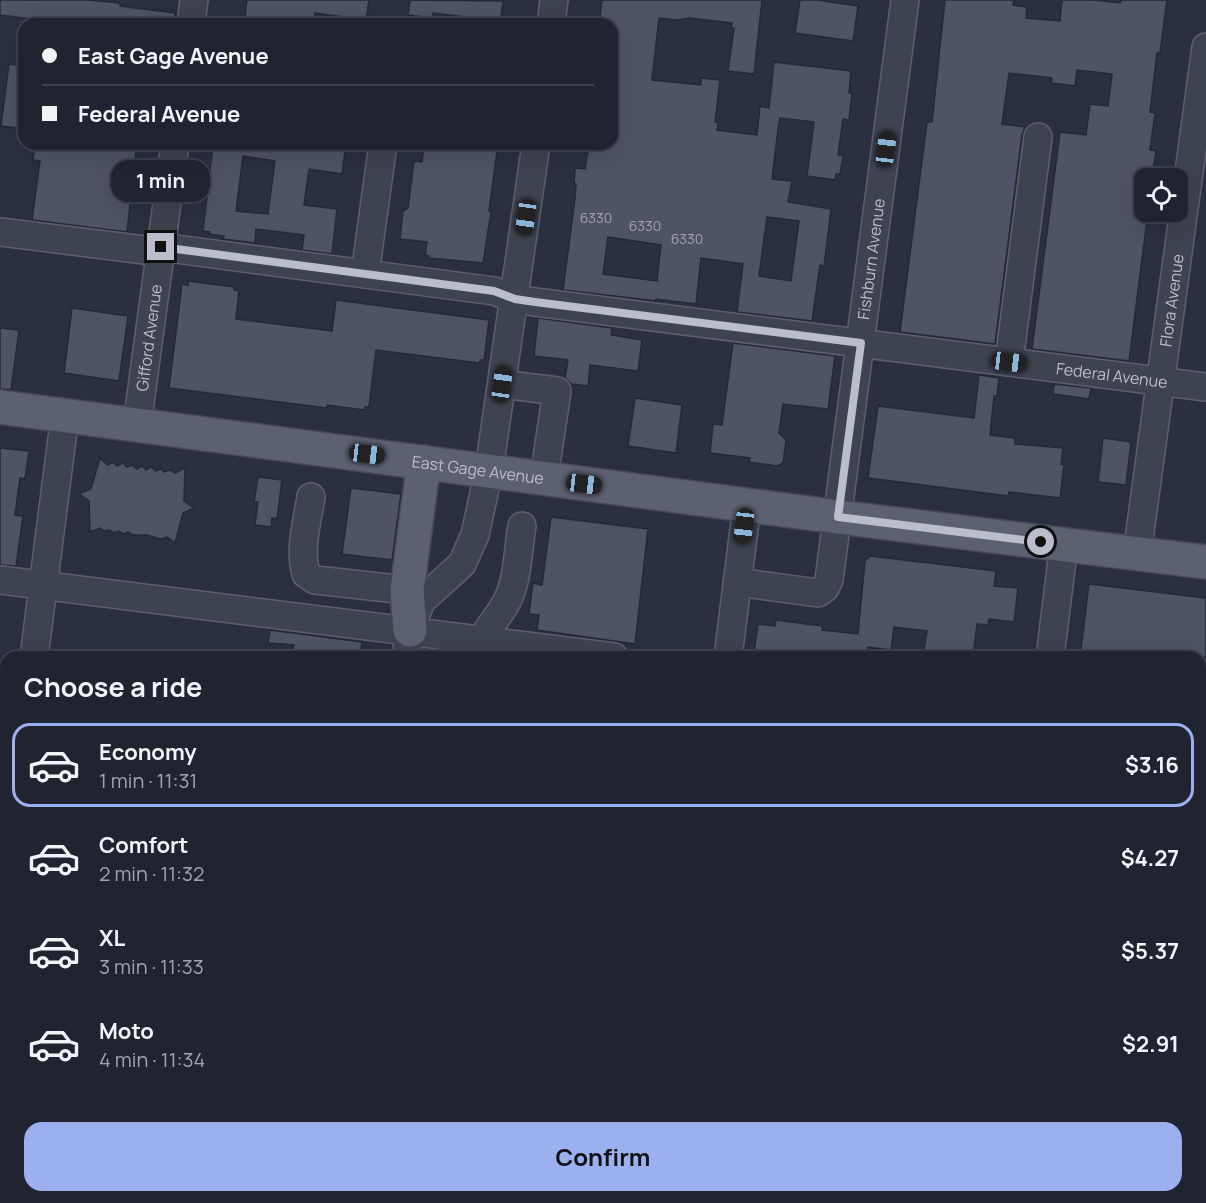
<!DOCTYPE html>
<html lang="en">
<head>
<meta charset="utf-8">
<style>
	:root { --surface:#202430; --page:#282c38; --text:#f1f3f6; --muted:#a2a4ab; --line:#3d414c; --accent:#9cafee }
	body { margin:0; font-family:Manrope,sans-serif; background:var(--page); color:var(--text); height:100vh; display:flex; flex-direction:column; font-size:22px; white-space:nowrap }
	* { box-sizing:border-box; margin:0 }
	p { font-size:20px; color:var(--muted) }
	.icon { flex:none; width:33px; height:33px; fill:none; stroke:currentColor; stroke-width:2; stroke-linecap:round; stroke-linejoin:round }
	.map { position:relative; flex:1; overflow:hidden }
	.side { position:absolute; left:0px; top:651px; width:1206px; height:552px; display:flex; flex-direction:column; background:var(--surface); border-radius:18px 18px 0 0; box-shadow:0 6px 24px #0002,0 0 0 2px var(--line) }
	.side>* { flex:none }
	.top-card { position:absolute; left:18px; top:18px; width:600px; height:132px; border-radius:18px; box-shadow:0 6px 24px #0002,0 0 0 2px var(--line); display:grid; align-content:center; height:132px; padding:0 24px; background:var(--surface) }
	.buttons { position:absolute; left:1134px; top:168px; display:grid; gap:12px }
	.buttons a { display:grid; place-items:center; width:54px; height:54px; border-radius:12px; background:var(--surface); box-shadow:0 6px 24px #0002,0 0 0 2px var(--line); font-size:30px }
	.end { position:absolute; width:27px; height:27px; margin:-14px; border:8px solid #bbbeca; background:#111; box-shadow:0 0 0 3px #111 }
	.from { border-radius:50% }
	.bubble { position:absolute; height:42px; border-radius:18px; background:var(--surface); box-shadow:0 6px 24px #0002,0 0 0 2px var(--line); font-size:20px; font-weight:700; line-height:42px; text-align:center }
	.car { position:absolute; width:18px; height:36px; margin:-18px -9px; border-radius:8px; box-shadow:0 0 4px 2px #0007; background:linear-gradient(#222 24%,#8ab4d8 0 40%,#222 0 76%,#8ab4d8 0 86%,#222 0) }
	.top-card b { display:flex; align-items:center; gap:21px; height:57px; font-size:22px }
	.top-card b+b { border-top:2px solid var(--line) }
	.top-card i { width:15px; height:15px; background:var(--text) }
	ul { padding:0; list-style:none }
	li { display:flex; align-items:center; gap:18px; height:84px; margin:0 12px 9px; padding:0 12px; border:3px solid transparent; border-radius:18px }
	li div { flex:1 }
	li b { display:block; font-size:22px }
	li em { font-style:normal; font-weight:700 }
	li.on { border-color:var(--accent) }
	li>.icon { width:54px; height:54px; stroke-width:1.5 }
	h2 { padding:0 24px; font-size:27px; line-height:72px }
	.button { display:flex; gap:12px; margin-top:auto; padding:12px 24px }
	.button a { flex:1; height:69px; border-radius:18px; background:var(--accent); color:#111; font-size:24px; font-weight:700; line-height:69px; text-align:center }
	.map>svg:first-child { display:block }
	.building { fill:#4e5466; stroke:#242937; stroke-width:1.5; fill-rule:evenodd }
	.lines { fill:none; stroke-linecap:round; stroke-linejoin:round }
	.minor-casing { stroke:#5c606d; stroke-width:30 }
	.major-casing { stroke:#474b59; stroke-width:36 }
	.minor { stroke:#3e4350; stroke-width:27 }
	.major { stroke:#5c6170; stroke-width:33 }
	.route { stroke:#bbbeca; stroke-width:8 }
	.labels { text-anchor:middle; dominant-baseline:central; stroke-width:4.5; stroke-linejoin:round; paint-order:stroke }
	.number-label { font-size:14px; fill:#a0a4b1 }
	.street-label { font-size:16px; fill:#bbbeca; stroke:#222735 }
</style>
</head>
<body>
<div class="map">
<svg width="1206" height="1203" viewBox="0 0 1206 1203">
	<rect width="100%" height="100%" fill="#2a3040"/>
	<!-- building -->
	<path class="building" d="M0,0H89L120,3V6L175,13L174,24H53V22L0,15Z
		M247,0H369L366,20L315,13L314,24H244Z
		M410,0L503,1L500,24L464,23L465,17L433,13L432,18L408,15Z
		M602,0H762L754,74L728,71L734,28H731L732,23L689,18L677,20L659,18L652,80L701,85V78L720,80L715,122H718L717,130L757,135L760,106L769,108L774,62L851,71L849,93H852L849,120L843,119L838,155L843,156L840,174H836L835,180L807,176L814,122L780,118L778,129L772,179L792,181L788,202L831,209L824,266L820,265L812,321L737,312L743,264L701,258L696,304L656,299V301L563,290L575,198L576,184L574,183L575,168L585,169L589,144H612V24H599ZM767,217L799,221L791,281L759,276ZM608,237L661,245L657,281L603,274Z
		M800,0H817L858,6L853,41L795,33Z
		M945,0H1014L1013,5L1027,7L1026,18L1060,21L1062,0H1095L1120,3L1121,0H1167L1160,53H1157L1150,112L1155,113L1150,150L1156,151L1152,178H1144V212H1148L1129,361L1032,349L1060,132L1086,135L1090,104L1108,106L1112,74L1077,70L1075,86L1051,83L1052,78L1009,73L1002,124L1025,127L1022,135L995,344L900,332L927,122H932Z
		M9,64L24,66V129L1,126Z
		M35,144H110L128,146V149L136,150L127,232L32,220L40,161L33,160Z
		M213,144H346L342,174L309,169L304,205L337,209L332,254L302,250L304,235L256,229L255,243L223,239L224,236L209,234L210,232L203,231ZM243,156L275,161L268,214L236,211Z
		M424,144H498L489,211L491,212L483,263L429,258V256L425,255L427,242L400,239L403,211L408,208L414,161L422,162Z
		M188,281L234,287V290L239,291L236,319L332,331L336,300L489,320L484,360H480V363L376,350L369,407H365V410L327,405V408L169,388L182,284L188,285Z
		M72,308L128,316L119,381L64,373Z
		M538,318L612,328L611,335L642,340L638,371L590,365L588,386L571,384L565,378L568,360L534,356Z
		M0,328L19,330L11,390L0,389Z
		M733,343L835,356L828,409L783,404L779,433L786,440L783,463L777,466L749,462L750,458L710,453L713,424L722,425Z
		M979,375L999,378L997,396H994L990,435L1015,438V444L1063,448L1061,464L1064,465L1060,498L1009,492L1008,496L868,478L878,406L974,418Z
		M1054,384L1091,388L1089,399L1053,394Z
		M635,398L682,405L676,453L628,446Z
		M1103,438L1131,442L1126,485L1098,482Z
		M0,448L29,451L25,479L20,478L15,515L23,516L16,566L0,565Z
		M100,458L108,465L113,462L117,466L123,463L127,467L132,465L137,469L142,466L146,470L151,467L156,471L161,469L164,472L170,470L175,473L185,468L184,501L194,508L183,513L175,543L167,537L161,539L147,535H133L128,532L123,534L119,531L114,533L109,530L104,531L100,528L90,532L89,501L79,494L91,489Z
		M258,477L282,480L277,519L272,518L271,527L255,525L258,502H254Z
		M351,488L401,494L392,560L342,554Z
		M551,517L648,529L635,644L537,630L539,615L529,614L533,583L542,585Z
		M870,556L996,571L994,586L1018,588L1014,622L989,619L988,625L977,624L973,657H923L927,631L894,627L891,650L868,647L867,657H793L754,652L758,624L775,626L776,620L822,626V630L858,634L865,561Z
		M1089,584L1206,598V657H1080Z
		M270,630L362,642L360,657H292L294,645L268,643Z"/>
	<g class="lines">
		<!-- minor casing -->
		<g class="minor-casing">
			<g id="minor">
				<path d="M191,24L194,0"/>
				<path d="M551,24L554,0"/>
				<path d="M0,232L161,252"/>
				<path id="s1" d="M161,247L494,291L515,299L535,302L1206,387"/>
				<path d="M365,274L383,144"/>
				<path d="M1009,362L1038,137"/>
				<path d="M502,384L557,391L544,478"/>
				<path id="s2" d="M137,425L175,144"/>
				<path d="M311,497C307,522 299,550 306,574L315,580L407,590"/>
				<path id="s3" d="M1137,554L1206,47"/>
				<path d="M0,580L614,657"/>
				<path id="s4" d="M737,582L818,593L825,588L829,580L905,0"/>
				<path d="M478,655C482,630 498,620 508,599C518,577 518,549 522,526"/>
				<path d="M34,657L65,415"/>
				<path d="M406,657L410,630L421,601L462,564L475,535L489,470L536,144"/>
				<path d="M728,657L747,505"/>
				<path d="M1050,657L1064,544"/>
				<path d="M0,744H6"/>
				<path d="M1200,890L1206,891"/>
				<path d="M0,925L6,878"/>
				<path d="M1200,1002L1206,1003"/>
				<path d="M1200,1049L1206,1050"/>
				<path d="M1200,1133H1206"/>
				<path d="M289,1197L338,1203"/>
				<path d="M1127,1197L1177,1203"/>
				<path d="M659,1203V1197"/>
				<path d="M981,1203L982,1197"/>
			</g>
		</g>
		<!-- major casing -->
		<g class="major-casing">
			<g id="major">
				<path id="s5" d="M0,407L838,517L1206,562"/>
				<path d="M410,630L407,590L424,462"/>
			</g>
		</g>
		<!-- minor -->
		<use href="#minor" class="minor"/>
		<!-- major -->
		<use href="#major" class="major"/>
	</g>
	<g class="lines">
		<!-- route -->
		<path class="route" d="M161,247L494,291L515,299L535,302L861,343L838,517L1041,542"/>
	</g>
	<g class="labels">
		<!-- number labels -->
		<g class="number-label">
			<text x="596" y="217">6330</text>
			<text x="645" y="225">6330</text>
			<text x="687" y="238">6330</text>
		</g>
		<!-- street labels -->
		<g class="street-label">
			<text stroke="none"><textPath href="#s4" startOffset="423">Fishburn Avenue</textPath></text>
			<text stroke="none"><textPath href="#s3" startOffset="256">Flora Avenue</textPath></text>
			<text stroke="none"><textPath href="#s2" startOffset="88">Gifford Avenue</textPath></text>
			<text stroke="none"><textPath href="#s1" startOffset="960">Federal Avenue</textPath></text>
			<text stroke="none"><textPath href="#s5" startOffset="482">East Gage Avenue</textPath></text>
		</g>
	</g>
</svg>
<div class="buttons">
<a><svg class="icon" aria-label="locate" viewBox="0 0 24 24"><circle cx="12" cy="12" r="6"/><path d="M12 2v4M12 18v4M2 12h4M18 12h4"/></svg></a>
</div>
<i class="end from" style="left:1041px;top:542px"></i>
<i class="end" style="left:161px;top:247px"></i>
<div class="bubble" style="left:111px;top:160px;width:99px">1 min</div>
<i class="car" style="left:886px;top:149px;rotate:7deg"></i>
<i class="car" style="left:526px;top:217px;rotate:188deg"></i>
<i class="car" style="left:1009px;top:362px;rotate:97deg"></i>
<i class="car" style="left:502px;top:384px;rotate:8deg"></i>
<i class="car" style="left:367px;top:454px;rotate:97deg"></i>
<i class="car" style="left:584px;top:484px;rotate:97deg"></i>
<i class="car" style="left:744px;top:526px;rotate:187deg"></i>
<div class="top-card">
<b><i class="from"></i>East Gage Avenue</b>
<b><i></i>Federal Avenue</b>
</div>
<section class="side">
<h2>Choose a ride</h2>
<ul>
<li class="on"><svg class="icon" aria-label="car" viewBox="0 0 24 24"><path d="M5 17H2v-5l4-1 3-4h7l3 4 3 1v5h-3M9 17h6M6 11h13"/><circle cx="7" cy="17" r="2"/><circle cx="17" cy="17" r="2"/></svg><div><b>Economy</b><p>1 min · 11:31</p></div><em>$3.16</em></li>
<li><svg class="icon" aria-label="car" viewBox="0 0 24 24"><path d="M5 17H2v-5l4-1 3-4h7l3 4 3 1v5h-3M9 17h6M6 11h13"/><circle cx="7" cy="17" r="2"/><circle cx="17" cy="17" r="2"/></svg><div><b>Comfort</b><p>2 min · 11:32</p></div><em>$4.27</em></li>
<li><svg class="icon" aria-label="car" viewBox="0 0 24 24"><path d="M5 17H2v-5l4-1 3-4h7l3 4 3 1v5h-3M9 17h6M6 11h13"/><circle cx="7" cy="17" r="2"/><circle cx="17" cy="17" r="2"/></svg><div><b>XL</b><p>3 min · 11:33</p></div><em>$5.37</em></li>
<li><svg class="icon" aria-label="car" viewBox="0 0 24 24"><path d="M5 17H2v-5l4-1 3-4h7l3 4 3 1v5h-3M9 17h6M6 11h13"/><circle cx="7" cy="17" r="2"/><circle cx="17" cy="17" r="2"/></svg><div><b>Moto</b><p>4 min · 11:34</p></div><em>$2.91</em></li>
</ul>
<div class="button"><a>Confirm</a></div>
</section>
</div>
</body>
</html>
